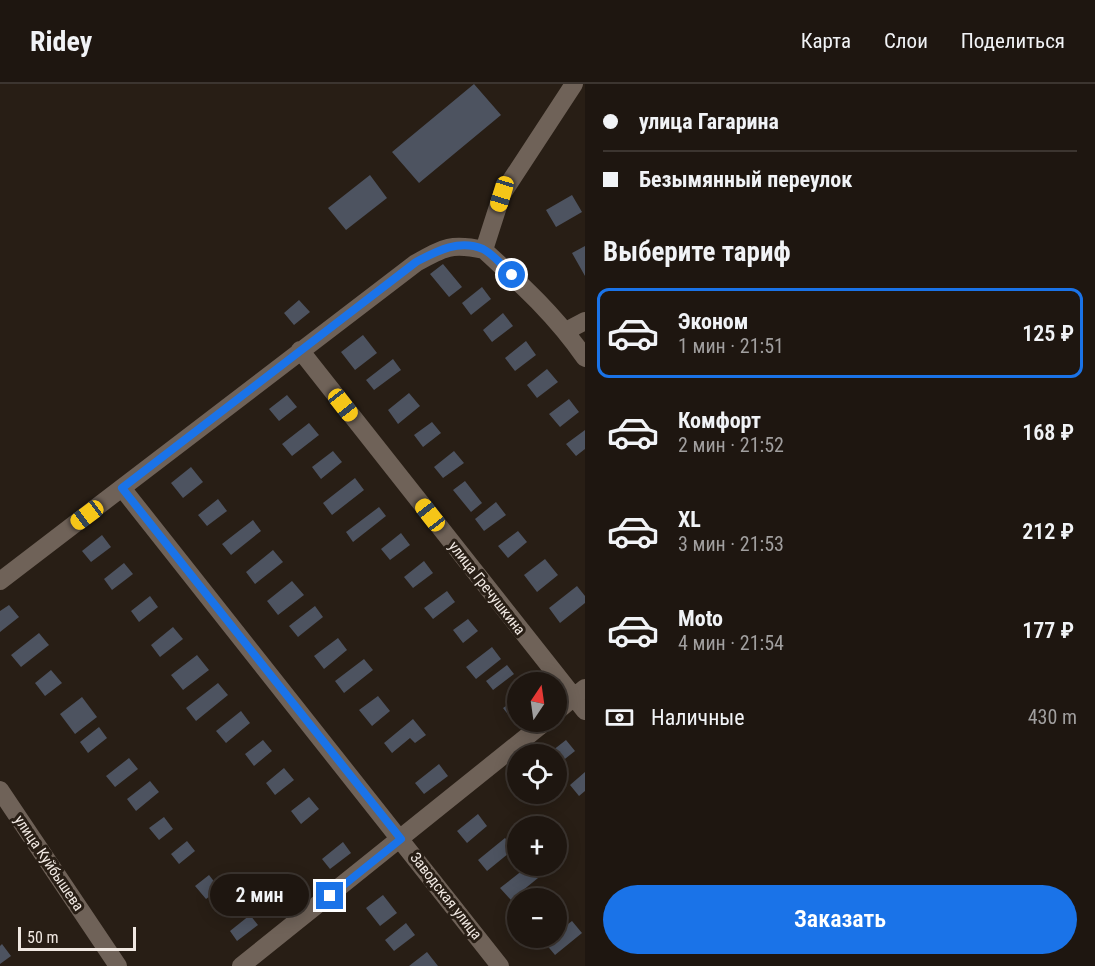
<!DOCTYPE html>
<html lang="ru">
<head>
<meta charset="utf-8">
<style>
	:root { --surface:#1e1610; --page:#261f19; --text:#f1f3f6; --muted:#a19f9f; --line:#3c3530; --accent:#1a73e8 }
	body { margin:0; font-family:"Roboto Condensed",sans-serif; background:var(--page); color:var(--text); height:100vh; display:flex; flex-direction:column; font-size:22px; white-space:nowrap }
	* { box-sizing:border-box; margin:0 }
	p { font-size:20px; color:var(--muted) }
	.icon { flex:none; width:33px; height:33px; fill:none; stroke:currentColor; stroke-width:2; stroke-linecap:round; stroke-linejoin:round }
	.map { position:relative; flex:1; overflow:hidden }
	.side { display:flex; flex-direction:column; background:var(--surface); width:510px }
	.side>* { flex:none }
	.banner { display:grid; align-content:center; height:132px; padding:0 18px; background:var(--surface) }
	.needle { width:39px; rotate:13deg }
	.buttons { position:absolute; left:507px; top:588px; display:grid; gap:12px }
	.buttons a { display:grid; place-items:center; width:60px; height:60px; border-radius:50%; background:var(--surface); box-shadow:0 3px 15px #0003,0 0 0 2px var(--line); font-size:30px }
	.scale { position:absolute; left:18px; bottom:15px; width:118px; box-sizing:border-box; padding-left:6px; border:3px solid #f0e8e2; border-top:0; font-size:16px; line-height:21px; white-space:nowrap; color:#f0e8e2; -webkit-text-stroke:4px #281e15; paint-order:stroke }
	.end { position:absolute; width:27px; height:27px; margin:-14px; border:8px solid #1a73e8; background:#fff; box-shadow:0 0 0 3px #fff }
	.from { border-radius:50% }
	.bubble { position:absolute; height:42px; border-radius:21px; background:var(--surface); box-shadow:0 3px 15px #0003,0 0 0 2px var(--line); font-size:20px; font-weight:600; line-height:42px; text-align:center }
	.car { position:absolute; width:18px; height:36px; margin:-18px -9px; border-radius:8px; box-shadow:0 0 4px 2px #0007; background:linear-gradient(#f5c518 24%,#345 0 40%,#f5c518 0 76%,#345 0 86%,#f5c518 0) }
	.banner b { display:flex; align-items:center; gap:21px; height:57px; font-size:22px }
	.banner b+b { border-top:2px solid var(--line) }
	.banner i { width:15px; height:15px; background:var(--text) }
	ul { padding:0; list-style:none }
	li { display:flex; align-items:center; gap:18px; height:90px; margin:0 12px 9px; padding:0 6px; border:3px solid transparent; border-radius:12px }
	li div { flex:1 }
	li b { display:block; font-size:22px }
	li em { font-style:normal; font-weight:600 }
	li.active { border-color:var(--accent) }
	li>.icon { width:54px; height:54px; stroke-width:1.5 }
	h2 { padding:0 18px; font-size:27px; line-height:72px }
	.pay { display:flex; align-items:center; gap:15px; height:66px; padding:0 18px; font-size:22px }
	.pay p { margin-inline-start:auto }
	.cta { display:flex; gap:12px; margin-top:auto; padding:12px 18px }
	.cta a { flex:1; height:69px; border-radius:36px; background:var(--accent); color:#fff; font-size:24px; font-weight:600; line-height:69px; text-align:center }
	header { display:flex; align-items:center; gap:36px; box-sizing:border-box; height:84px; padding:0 30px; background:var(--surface); border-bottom:2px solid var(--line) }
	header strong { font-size:28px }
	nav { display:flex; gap:33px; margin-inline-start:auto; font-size:21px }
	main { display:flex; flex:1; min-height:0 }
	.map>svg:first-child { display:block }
	.building { fill:#4d5360 }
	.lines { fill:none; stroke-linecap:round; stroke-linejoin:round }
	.minor { stroke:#6f6258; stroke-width:18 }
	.route { stroke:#1a73e8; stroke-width:8 }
	.labels { text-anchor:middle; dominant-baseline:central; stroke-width:6; stroke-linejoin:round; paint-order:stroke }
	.street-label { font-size:15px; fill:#f0e8e2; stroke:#281e15 }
</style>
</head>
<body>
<header>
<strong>Ridey</strong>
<nav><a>Карта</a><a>Слои</a><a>Поделиться</a></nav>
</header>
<main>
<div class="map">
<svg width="585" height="882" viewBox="0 0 585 882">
	<rect width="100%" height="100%" fill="#281e15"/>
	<!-- building -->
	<path class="building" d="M474,0L501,31L419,99L392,68Z
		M370,91L387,114L346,146L328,124Z
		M572,111L582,128L556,143L546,126Z
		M585,162V192L572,169Z
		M443,180L462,203L449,213L430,190Z
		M482,203L491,215L471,231L462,219Z
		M299,216L310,228L294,241L284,229Z
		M503,229L513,242L492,258L483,246Z
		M363,251L377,269L355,286L341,268Z
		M526,257L536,271L515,287L505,274Z
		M393,275L401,286L374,306L366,296Z
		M547,285L558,298L537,314L527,301Z
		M409,309L420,322L398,340L388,326Z
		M287,311L297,323L279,337L269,325Z
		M569,315L579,328L560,343L549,330Z
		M432,338L441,349L423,363L414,351Z
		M309,339L319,351L292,372L282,360Z
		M585,346V365L576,372L566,360Z
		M333,367L342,378L321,395L312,383Z
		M454,367L464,379L443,394L434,383Z
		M191,383L203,398L183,414L171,399Z
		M355,394L364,406L332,431L323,419Z
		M465,397L482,419L471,428L453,406Z
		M218,415L227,427L207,442L198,431Z
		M496,418L506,431L484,447L475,435Z
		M379,423L386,432L353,458L346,448Z
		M253,436L261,447L231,471L222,460Z
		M518,447L527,458L508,474L498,462Z
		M401,449L410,461L390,476L381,465Z
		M102,451L111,463L91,478L82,467Z
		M273,466L283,478L255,500L246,488Z
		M545,475L558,491L537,508L524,491Z
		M424,477L433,489L413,504L404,493Z
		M124,479L133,490L112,506L104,495Z
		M292,497L304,511L278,531L267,517Z
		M577,502L585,512V519L560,539L549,524Z
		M447,507L455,518L433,535L424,524Z
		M150,512L158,523L139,538L131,527Z
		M9,521L19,533L0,548V527Z
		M315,522L323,533L298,553L289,542Z
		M468,535L478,547L463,559L453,546Z
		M173,543L183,555L160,573L151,561Z
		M39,549L49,561L21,583L11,571Z
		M338,554L347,566L324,585L314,572Z
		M492,563L501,575L476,595L466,583Z
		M197,571L209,586L183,606L171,591Z
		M364,575L373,586L344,609L335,597Z
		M507,581L514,590L493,606L486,597Z
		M51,586L62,599L45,612L35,599Z
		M218,599L228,611L196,637L186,624Z
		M378,612L390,627L372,642L359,626Z
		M82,613L97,633L75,650L60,630Z
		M518,614V633L513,637L503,624Z
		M241,627L250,639L226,659L216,647Z
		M413,635L426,651L415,659L410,654L392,669L384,659Z
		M99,643L107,654L88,669L80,658Z
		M263,656L272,667L254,682L245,670Z
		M566,656L575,667L556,682V670H548Z
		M129,674L138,685L115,703L106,692Z
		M439,680L448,692L424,710L415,699Z
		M284,684L294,696L275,711L266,699Z
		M585,688V707L579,712L570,701Z
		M150,697L159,708L136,727L127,715Z
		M309,713L319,725L301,740L291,727Z
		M478,730L487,742L467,759L457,747Z
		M164,733L173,745L159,756L149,744Z
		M505,754L514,765L487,787L478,776Z
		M187,757L195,767L179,780L171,770Z
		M343,758L351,769L330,785L322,775Z
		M528,782L538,794L511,816L500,804Z
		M209,791L220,805L206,815L195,802Z
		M383,811L397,829L380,842L366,824Z
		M250,831L258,841L237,857L230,847Z
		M572,837L582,849L555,871L545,859L552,854H556V849Z
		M406,839L415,851L394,867L385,856Z
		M2,860L11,872L0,880V862Z
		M427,868L438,882H409Z"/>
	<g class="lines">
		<!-- minor -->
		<path class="minor" d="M484,166L502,110L574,0
			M484,166C521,200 556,232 585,274
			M566,247L585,237
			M300,266L585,627
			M122,404L500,882
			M0,497L416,179C444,163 452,159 484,166
			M556,628L585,604
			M0,706L118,882
			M241,882L545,638"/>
	</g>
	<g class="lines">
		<!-- route -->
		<path class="route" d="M330,812L401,755L122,404L416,178C437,167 459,155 483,165C493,170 504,183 512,191"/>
	</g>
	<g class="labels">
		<!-- street labels -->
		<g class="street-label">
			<text transform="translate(487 504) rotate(52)">улица Гречушкина</text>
			<text transform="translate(49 779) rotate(56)">улица Куйбышева</text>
			<text transform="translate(446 812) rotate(52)">Заводская улица</text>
		</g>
	</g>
</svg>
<div class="buttons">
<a><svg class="needle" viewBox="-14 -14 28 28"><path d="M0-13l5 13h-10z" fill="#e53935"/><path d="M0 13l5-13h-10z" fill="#a19f9f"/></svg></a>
<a><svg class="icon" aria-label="locate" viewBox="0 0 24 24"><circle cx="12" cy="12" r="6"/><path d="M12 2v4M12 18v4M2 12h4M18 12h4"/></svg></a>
<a>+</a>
<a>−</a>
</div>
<div class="scale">50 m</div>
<i class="end from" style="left:512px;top:191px"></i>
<i class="end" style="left:330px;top:812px"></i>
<div class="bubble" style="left:210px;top:790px;width:99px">2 мин</div>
<i class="car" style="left:502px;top:110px;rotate:197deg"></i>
<i class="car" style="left:343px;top:321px;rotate:142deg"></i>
<i class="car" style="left:87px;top:431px;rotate:233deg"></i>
<i class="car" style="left:430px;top:431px;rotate:322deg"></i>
</div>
<section class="side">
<div class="banner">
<b><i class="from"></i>улица Гагарина</b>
<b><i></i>Безымянный переулок</b>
</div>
<h2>Выберите тариф</h2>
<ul>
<li class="active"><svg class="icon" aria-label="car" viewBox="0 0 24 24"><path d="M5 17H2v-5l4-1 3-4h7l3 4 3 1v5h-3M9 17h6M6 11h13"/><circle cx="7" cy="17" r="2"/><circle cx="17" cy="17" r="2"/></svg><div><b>Эконом</b><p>1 мин · 21:51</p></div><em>125 ₽</em></li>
<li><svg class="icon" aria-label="car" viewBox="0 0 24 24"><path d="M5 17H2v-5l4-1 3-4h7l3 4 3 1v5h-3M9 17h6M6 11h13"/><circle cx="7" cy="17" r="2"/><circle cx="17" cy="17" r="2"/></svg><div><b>Комфорт</b><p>2 мин · 21:52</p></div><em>168 ₽</em></li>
<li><svg class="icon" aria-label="car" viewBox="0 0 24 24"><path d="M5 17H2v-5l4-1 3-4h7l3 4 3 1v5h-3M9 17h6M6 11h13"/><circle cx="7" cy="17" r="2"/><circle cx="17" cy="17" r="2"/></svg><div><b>XL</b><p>3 мин · 21:53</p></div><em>212 ₽</em></li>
<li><svg class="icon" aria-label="car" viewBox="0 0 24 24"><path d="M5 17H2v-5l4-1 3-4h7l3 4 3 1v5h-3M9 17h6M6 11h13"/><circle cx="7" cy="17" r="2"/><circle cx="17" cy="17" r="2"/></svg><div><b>Moto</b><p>4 мин · 21:54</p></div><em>177 ₽</em></li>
</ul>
<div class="pay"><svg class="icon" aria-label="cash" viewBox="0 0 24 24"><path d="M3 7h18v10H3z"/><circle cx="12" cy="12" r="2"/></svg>Наличные<p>430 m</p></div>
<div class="cta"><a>Заказать</a></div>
</section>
</main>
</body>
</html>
